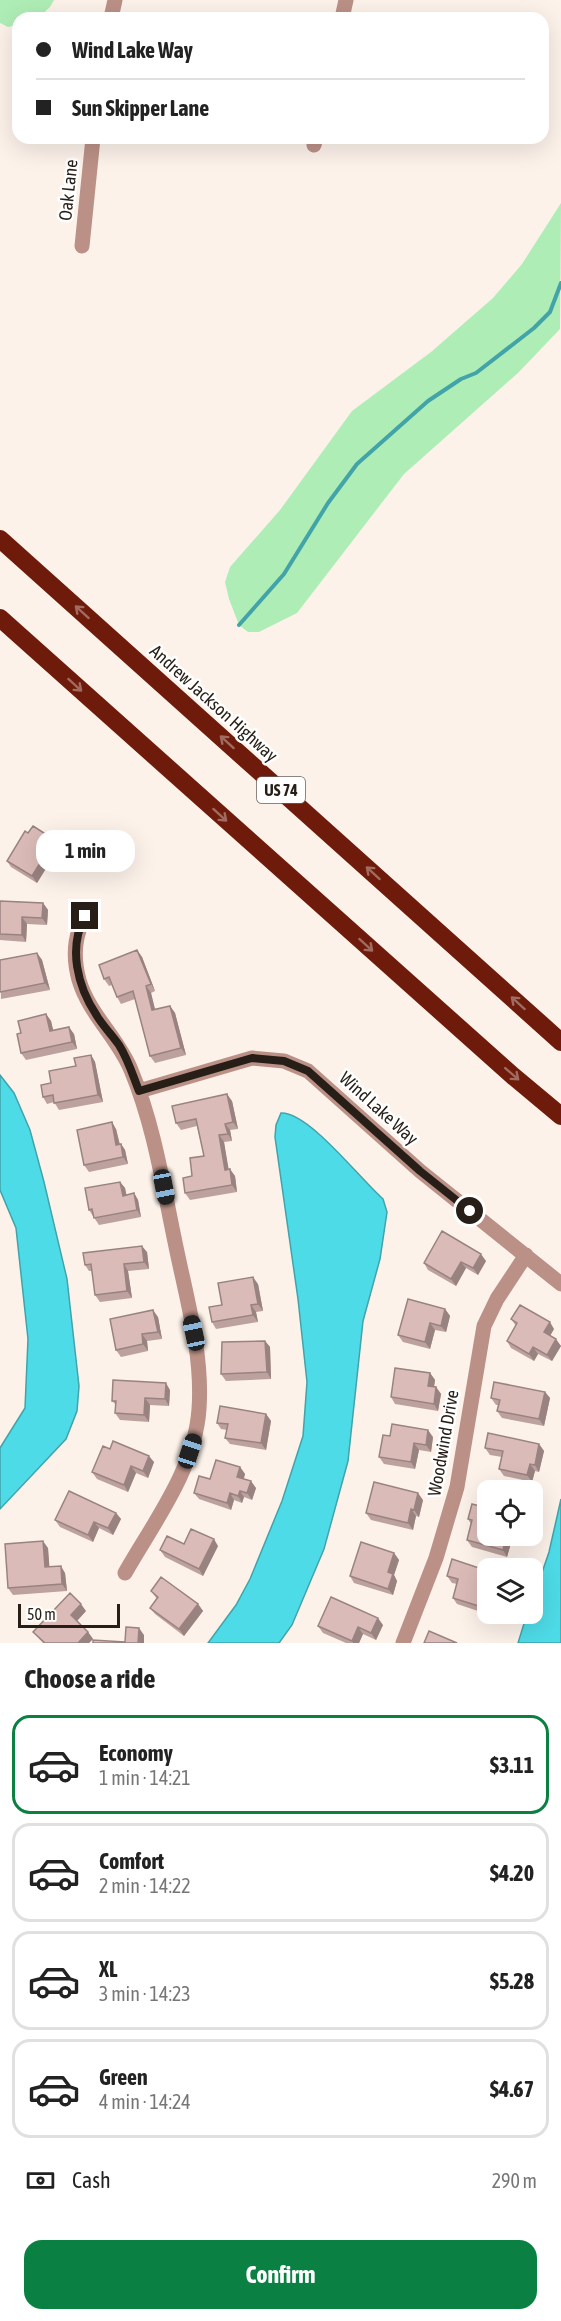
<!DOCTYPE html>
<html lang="en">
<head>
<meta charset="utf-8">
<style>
	:root { --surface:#fff; --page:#f6f6f6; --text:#222; --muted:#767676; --line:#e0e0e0; --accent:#0b8043 }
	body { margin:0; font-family:"Asap Condensed",sans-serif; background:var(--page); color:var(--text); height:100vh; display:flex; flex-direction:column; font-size:22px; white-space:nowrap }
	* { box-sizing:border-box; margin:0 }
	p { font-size:20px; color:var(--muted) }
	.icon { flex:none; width:33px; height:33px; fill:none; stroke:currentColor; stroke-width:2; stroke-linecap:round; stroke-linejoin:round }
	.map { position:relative; height:1643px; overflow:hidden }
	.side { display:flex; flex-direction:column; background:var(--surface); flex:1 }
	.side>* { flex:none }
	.guide { position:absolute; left:12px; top:12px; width:537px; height:132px; border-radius:18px; box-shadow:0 6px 24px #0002; display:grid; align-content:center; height:132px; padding:0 24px; background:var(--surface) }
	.controls { position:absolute; left:477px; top:1480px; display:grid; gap:12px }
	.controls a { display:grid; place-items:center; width:66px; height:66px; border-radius:12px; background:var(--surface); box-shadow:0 6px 24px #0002; font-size:30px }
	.scale { position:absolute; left:18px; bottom:15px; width:102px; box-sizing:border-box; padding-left:6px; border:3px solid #271f17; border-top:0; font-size:16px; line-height:21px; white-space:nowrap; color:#271f17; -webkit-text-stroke:4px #fff; paint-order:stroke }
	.end { position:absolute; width:27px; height:27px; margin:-14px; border:8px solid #271f17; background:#fff; box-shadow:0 0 0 3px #fff }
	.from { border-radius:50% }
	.bubble { position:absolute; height:42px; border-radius:18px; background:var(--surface); box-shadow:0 6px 24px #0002; font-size:20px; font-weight:700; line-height:42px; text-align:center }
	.car { position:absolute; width:18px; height:36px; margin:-18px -9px; border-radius:8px; box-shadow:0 0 4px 2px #0007; background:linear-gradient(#222 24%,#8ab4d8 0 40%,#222 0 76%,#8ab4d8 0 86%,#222 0) }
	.guide b { display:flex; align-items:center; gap:21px; height:57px; font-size:22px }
	.guide b+b { border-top:2px solid var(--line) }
	.guide i { width:15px; height:15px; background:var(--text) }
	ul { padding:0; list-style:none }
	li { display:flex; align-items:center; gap:18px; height:99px; margin:0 12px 9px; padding:0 12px; border:3px solid var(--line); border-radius:18px }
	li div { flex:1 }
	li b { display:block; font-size:22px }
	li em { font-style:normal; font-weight:700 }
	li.active { border-color:var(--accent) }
	li>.icon { width:54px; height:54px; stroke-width:1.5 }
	h2 { padding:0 24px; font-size:27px; line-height:72px }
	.pay { display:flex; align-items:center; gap:15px; height:66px; padding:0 24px; font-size:22px }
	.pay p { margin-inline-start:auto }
	.button { display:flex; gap:12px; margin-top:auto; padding:12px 24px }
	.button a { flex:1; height:69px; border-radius:18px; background:var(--accent); color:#fff; font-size:24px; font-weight:700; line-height:69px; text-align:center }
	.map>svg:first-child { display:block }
	.green { fill:#afedb6 }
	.water { fill:#4edbe8; stroke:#42a3a9; stroke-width:1.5 }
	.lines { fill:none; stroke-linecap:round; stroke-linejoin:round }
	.stream { stroke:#42a3a9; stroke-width:4 }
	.street { stroke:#bb9187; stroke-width:15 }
	.highway { stroke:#6e1b0b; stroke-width:18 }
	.wall { fill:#bca19e }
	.shaded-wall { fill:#998381 }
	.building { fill:#dbbbb8; stroke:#998381; stroke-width:1.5 }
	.oneway { stroke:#a16b60 }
	.route { stroke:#271f17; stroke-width:8 }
	.labels { text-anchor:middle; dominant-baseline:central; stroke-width:5; stroke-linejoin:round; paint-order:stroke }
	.shield { fill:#fff; stroke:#68625d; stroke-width:1.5 }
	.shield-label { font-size:16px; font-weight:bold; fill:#271f17 }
	.street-label { font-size:18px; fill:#271f17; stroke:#fff }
</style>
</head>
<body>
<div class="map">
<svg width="561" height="1643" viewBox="0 0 561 1643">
	<rect width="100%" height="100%" fill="#fcf2ea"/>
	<!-- green -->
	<path class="green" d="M0,0H54L50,7L38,18H18V25L8,27L0,23Z
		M561,203L560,329L518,373L404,474L297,613L259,632H248L239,625L229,599L225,582L230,567L280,510L352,411L431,352L493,298L522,264Z"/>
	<!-- water -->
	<path class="water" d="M0,1075L14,1093L30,1130L44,1182L67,1279L79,1386L77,1411L66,1439L0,1509V1448L25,1408L28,1339L16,1228L0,1190Z
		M281,1113C309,1112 360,1179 383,1199L387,1212L380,1259L363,1321L348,1461L324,1549L292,1625L279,1643H208L236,1605L250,1579L282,1501L303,1436L307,1382L298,1299L275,1137L276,1125Z
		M561,1499V1643H518L527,1614H532L533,1599L549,1552Z"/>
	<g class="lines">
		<!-- stream -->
		<path class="stream" d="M239,625L284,574L328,503L357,464L428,401L461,379L476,373L534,328L550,312L561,283"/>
		<!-- street -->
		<path class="street" d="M111,18L115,0
			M342,18L346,0
			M314,145L316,138
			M82,246L93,138
			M92,907C74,929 72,954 79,980C89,1014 118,1038 131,1070C154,1125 163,1185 175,1242C186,1297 203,1353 199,1409C195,1469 154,1522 125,1573
			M139,1091L252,1058L284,1061L308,1071L420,1171L561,1284
			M403,1643L436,1558L457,1487L484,1326L497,1299L526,1255"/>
		<!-- highway -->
		<path class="highway" d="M0,539L561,1042
			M0,618L513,1076L561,1116"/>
	</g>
	<!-- wall -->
	<path class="wall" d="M28,833L69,849L74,856L65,871L50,862L37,883L11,867L7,861Z
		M0,901L43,903L48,910L47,925L27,924L26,942L0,940Z
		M137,950L142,957L155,991L151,993L155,1010L170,1006L175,1013L186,1055L155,1063L150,1056L135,999L121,1004L117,997L112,985L109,986L104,979Z
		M37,953L42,960L50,990L1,999L0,960Z
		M46,1014L51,1021L53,1030L74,1034L77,1049L26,1060L21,1053V1033Z
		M91,1055L95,1062L103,1102L59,1110L54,1102L47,1104L43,1097L51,1083Z
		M232,1101L238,1129L230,1130L232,1141L224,1142L228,1169L235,1176L237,1192L190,1200L185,1193L192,1176L204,1156L197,1126L181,1130L176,1123Z
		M116,1129L120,1144H121L125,1150L128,1164L89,1172L84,1165Z
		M120,1182L125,1188L126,1195L134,1193L138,1200L141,1217L99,1225L89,1210Z
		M147,1252L149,1269L128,1271L132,1298L100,1302L95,1295L92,1271H89L85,1265Z
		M486,1261L478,1275L466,1268L456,1286L428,1270L424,1263Z
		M258,1284L263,1311L256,1312L258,1322L216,1329L212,1322L222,1305Z
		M445,1309L450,1316L446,1332L435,1330L430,1349L403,1342L398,1335Z
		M158,1317L162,1339L147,1341L148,1351L121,1357L116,1350Z
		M511,1319L554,1329L550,1336L561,1346L552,1361L538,1354L534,1361L511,1348L507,1341L516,1326Z
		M265,1341L270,1347L271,1379L226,1381L221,1374Z
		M430,1373L435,1380L434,1387H436L441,1394L438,1411L395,1404L391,1397Z
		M170,1390L169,1406L150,1405L149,1422L120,1420L115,1413L116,1405L112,1401Z
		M545,1392L550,1398L544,1426L502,1418L497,1411L498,1405H496L491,1398Z
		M266,1414L271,1421L266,1450L230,1444L225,1438L227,1430L221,1429L217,1423Z
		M390,1436L433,1437L431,1452L419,1450L415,1469L384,1464L379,1457Z
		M539,1444L544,1451L539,1472L535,1471L532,1482L504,1476L499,1469L502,1457L490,1455L485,1448Z
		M110,1449L154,1462L148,1478L136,1473L128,1492L97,1479L92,1472Z
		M240,1467L245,1474L244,1479L256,1488L252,1500L244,1497L242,1503L234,1500L231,1510L199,1499L194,1493L210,1479Z
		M423,1500L419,1517L416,1516L413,1530L371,1520L366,1513Z
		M116,1513L121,1519L113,1535L99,1528L93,1542L60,1527L55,1520Z
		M468,1519L513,1536L507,1557L472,1547L467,1540L471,1524Z
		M184,1544L218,1546L203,1576L165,1557L160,1550Z
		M48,1548L49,1567L65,1573L67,1591L13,1595L8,1588Z
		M394,1553L399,1560L394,1575L397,1581L393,1595L354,1583L350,1576Z
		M488,1571V1614H494L493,1616L457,1604L453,1598L457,1584L452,1583L447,1576Z
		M151,1591L198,1604L203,1611L184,1636L155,1614L150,1608L157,1599Z
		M86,1611L77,1621L88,1632L93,1639L89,1643H43L33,1632Z
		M383,1625L376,1640L363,1634L359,1643H346L323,1633L318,1626Z"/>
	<!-- shaded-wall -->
	<path class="shaded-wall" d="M69,849L74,856L65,871L60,864Z
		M45,855L50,862L37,883L32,876Z
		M43,903L48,910L47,925L42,918Z
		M22,917L27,924L26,942L22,935Z
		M137,950L142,957L155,991L151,984Z
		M37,953L42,960L50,990L45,983Z
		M146,986L151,993L157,1017L152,1010Z
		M170,1006L175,1013L186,1055L181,1048Z
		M46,1014L51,1021L55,1038L50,1031Z
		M69,1027L74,1034L77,1049L72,1042Z
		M91,1055L95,1062L103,1102L98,1095Z
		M227,1094L232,1101L238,1129L233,1122Z
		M112,1122L116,1129L121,1151L116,1145Z
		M225,1124L230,1130L232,1141L228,1134Z
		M219,1135L224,1142L230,1177L225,1170Z
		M121,1144L125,1150L128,1164L123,1157Z
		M230,1169L235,1176L237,1192L232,1185Z
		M120,1182L125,1188L128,1202L123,1196Z
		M134,1193L138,1200L141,1217L137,1210Z
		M142,1246L147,1252L149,1269L144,1262Z
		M481,1254L486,1261L478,1275L473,1268Z
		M461,1262L466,1268L456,1286L451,1279Z
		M124,1264L128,1271L132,1298L127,1291Z
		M253,1277L258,1284L263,1311L258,1304Z
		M251,1305L256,1312L258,1322L253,1315Z
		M445,1309L450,1316L446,1332L441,1326Z
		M153,1310L158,1317L162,1339L158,1332Z
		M550,1322L554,1329L548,1339L544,1332Z
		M430,1323L435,1330L430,1349L425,1342Z
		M142,1334L147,1341L148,1351L143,1344Z
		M556,1339L561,1346L552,1361L547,1355Z
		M265,1341L270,1347L271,1379L267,1372Z
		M533,1347L538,1354L534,1361L529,1354Z
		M430,1373L435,1380L433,1393L428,1386Z
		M166,1383L170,1390L169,1406L165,1399Z
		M436,1387L441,1394L438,1411L434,1404Z
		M545,1392L550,1398L544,1426L539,1419Z
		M145,1398L150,1405L149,1422L144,1415Z
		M266,1414L271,1421L266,1450L261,1443Z
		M428,1430L433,1437L431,1452L426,1445Z
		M414,1443L419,1450L415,1469L411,1462Z
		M539,1444L544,1451L539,1472L535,1465Z
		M149,1456L154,1462L148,1478L143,1471Z
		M530,1464L535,1471L532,1482L527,1475Z
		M131,1466L136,1473L128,1492L124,1485Z
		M240,1467L245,1474L242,1483L237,1477Z
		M251,1481L256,1488L252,1500L247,1493Z
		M240,1491L244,1497L242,1503L238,1496Z
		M230,1493L234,1500L231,1510L227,1503Z
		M418,1493L423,1500L419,1517L414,1510Z
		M411,1509L416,1516L413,1530L408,1523Z
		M116,1513L121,1519L113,1535L108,1528Z
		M94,1522L99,1528L93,1542L88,1535Z
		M506,1536H513L507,1557L503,1550Z
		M214,1539L218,1546L203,1576L199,1569Z
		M43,1541L48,1548L50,1574L45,1567Z
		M394,1553L399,1560L394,1575L397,1581L393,1595L388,1589V1572Z
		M61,1566L65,1573L67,1591L62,1584Z
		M81,1604L86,1611L76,1622L71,1615Z
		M198,1604L203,1611L184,1636L179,1629Z
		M378,1618L383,1625L376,1640L371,1633Z
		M358,1627L363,1634L359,1643H353L352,1641Z
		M139,1628L144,1635V1643H138Z
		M88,1632L93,1639L89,1643H78Z"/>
	<!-- building -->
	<path class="building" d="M33,826L69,849L60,864L45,855L32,876L7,861L25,831L28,833Z
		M0,901L43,903L42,918L22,917V935L0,934Z
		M137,950L151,984L146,986L152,1010L170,1006L181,1048L150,1056L133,991L117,997L109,977L104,979L99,965Z
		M37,953L45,983L0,992V960Z
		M46,1014L50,1031L69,1027L72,1042L21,1053L17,1034L21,1033L18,1021Z
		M91,1055L98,1095L54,1103L53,1095L43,1097L41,1085L51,1083L49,1071L76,1066L74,1058Z
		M227,1094L233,1122L225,1124L228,1134L219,1135L225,1170L230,1169L232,1185L185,1193L183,1178L192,1176L190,1158L204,1156L196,1119L176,1123L172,1106Z
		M112,1122L116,1145L121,1144L123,1157L84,1165L77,1130Z
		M120,1182L123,1196L134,1193L137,1210L94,1218L92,1209L89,1210L85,1188Z
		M442,1231L481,1254L473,1268L461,1262L451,1279L424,1263Z
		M142,1246L144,1262L124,1264L127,1291L95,1295L91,1264L85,1265L83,1253Z
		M253,1277L258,1304L251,1305L253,1315L212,1322L209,1307L222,1305L218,1283Z
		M408,1299L445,1309L441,1326L430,1323L425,1342L398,1335Z
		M520,1305L550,1322L544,1332L556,1339L547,1355L533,1347L529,1354L507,1341L517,1323L511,1319Z
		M153,1310L158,1332L142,1334L143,1344L116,1350L110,1319Z
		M265,1341L267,1372L221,1374L222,1342Z
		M395,1368L430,1373L428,1386L436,1387L434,1404L391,1397Z
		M113,1380L166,1383L165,1399L145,1398L144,1415L115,1413L116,1401H112Z
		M494,1382L545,1392L539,1419L497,1411L500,1400L491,1398Z
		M220,1406L266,1414L261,1443L225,1438L228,1424L217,1423Z
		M392,1424L428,1430L426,1445L414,1443L411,1462L379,1457L383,1435L390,1436Z
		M488,1433L539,1444L535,1465L530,1464L527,1475L499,1469L503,1451L485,1448Z
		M113,1441L149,1456L143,1471L131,1466L124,1485L92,1472L103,1446L110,1449Z
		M216,1460L240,1467L237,1477L251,1481L247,1493L240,1491L238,1496L230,1493L227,1503L194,1493L199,1476L210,1479Z
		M374,1482L418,1493L414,1510L411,1509L408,1523L366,1513Z
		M69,1491L116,1513L108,1528L94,1522L88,1535L55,1520Z
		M472,1504L488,1508V1536H506L503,1550L467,1540L472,1520L468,1519Z
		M191,1529L214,1539L199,1569L160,1550L167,1536L184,1544Z
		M43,1541L45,1567L61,1566L62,1584L8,1588L5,1544Z
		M361,1542L394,1553L388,1572L393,1574L388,1589L350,1576Z
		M452,1559L488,1571V1609L453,1598L458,1579L447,1576Z
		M161,1577L198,1604L179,1629L150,1608L158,1597L151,1591Z
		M70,1593L81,1604L71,1615L88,1632L78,1643H45L33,1632Z
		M331,1597L378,1618L371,1633L358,1627L352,1641L318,1626Z
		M126,1627L139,1628L138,1643H93V1640L125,1642Z
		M429,1631L457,1643H424Z"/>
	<!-- one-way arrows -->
	<defs><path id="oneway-shaft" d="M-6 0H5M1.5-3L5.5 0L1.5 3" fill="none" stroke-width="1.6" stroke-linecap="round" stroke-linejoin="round" transform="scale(1.5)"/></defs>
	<g class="oneway">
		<use href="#oneway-shaft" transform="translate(82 612) rotate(-138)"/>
		<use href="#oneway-shaft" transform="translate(75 685) rotate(42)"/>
		<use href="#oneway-shaft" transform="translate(227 742) rotate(-138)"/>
		<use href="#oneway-shaft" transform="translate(220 815) rotate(42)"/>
		<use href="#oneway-shaft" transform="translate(373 873) rotate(-138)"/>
		<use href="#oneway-shaft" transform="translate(366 945) rotate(42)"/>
		<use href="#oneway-shaft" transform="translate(518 1003) rotate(-138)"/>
		<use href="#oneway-shaft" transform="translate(512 1074) rotate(41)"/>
	</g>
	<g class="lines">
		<!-- route -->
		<path class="route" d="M85,916C68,948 77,986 97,1016C103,1026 112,1035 119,1045C128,1059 133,1076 139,1091L252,1058L284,1061L308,1071L420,1171L470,1211"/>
	</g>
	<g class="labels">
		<!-- shield labels -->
		<rect class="shield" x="257" y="777" width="48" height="26" rx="4.5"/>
		<g class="shield-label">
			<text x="281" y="790">US 74</text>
		</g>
		<!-- street labels -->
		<g class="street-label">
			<text transform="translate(68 190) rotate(-84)">Oak Lane</text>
			<text transform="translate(214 703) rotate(42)">Andrew Jackson Highway</text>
			<text transform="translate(379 1108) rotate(42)">Wind Lake Way</text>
			<text transform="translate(443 1443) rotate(-80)">Woodwind Drive</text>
		</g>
	</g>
</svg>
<div class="controls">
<a><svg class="icon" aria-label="locate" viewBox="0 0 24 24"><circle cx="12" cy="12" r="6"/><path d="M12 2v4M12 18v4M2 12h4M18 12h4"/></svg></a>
<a><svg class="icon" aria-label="layers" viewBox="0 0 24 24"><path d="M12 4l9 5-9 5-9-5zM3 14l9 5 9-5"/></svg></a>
</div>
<div class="scale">50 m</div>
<i class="end from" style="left:470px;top:1211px"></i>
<i class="end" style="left:85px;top:916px"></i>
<div class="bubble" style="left:36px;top:830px;width:99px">1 min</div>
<i class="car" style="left:164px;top:1187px;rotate:169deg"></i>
<i class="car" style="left:194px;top:1333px;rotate:348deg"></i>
<i class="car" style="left:190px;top:1451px;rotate:18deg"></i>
<div class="guide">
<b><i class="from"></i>Wind Lake Way</b>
<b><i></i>Sun Skipper Lane</b>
</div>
</div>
<section class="side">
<h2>Choose a ride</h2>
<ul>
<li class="active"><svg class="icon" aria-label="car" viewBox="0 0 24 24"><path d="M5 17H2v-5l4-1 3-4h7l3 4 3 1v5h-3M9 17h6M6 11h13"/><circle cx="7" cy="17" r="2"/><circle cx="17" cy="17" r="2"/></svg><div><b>Economy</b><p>1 min · 14:21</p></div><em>$3.11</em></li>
<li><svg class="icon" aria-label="car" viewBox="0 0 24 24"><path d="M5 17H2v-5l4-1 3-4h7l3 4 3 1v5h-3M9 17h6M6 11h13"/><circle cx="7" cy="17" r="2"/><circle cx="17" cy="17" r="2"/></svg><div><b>Comfort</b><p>2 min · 14:22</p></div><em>$4.20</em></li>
<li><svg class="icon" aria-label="car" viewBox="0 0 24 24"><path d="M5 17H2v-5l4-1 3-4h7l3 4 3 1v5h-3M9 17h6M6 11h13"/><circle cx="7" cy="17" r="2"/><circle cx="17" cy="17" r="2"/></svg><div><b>XL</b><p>3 min · 14:23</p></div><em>$5.28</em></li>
<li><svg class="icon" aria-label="car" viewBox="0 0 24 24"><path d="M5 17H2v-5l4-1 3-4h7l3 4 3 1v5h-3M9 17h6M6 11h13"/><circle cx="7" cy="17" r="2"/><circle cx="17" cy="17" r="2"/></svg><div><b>Green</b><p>4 min · 14:24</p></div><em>$4.67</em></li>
</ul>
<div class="pay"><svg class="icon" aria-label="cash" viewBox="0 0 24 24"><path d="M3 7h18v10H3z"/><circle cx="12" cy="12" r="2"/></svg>Cash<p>290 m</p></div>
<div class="button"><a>Confirm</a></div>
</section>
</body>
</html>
